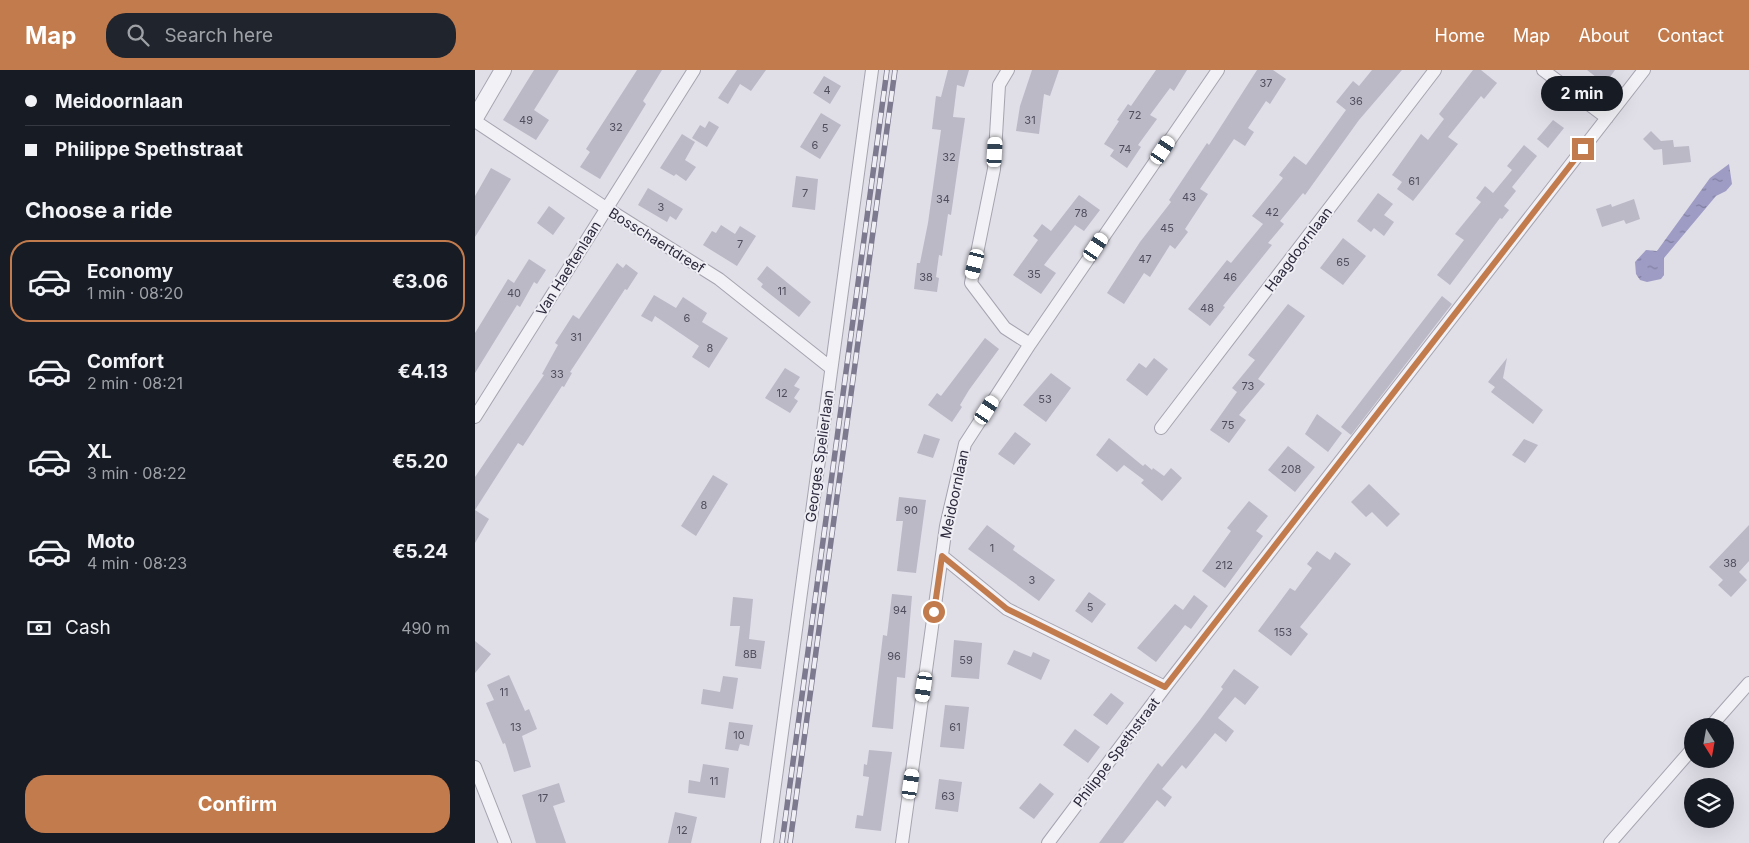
<!DOCTYPE html>
<html lang="en">
<head>
<meta charset="utf-8">
<style>
	:root { --surface:#171b24; --page:#20242c; --text:#f1f3f6; --muted:#9ea1a6; --line:#363941; --accent:#c27b4d }
	body { margin:0; font-family:Inter,sans-serif; background:var(--page); color:var(--text); height:100vh; display:flex; flex-direction:column; font-size:19px; white-space:nowrap }
	* { box-sizing:border-box; margin:0 }
	p { font-size:16px; color:var(--muted) }
	.icon { flex:none; width:28px; height:28px; fill:none; stroke:currentColor; stroke-width:2; stroke-linecap:round; stroke-linejoin:round }
	.map { position:relative; flex:1; overflow:hidden }
	.panel { display:flex; flex-direction:column; background:var(--surface); width:475px }
	.panel>* { flex:none }
	.banner { display:grid; align-content:center; height:110px; padding:0 25px; background:var(--surface) }
	.needle { width:32px; rotate:169deg }
	.tools { position:absolute; left:1209px; top:648px; display:grid; gap:10px }
	.tools a { display:grid; place-items:center; width:50px; height:50px; border-radius:50%; background:var(--surface); box-shadow:0 5px 20px #0002; font-size:25px }
	.end { position:absolute; width:22px; height:22px; margin:-11px; border:6px solid #c27b4d; background:#fff; box-shadow:0 0 0 2px #fff }
	.from { border-radius:50% }
	.bubble { position:absolute; height:35px; border-radius:18px; background:var(--surface); box-shadow:0 5px 20px #0002; font-size:16px; font-weight:700; line-height:35px; text-align:center }
	.car { position:absolute; width:15px; height:30px; margin:-15px -8px; border-radius:6px; box-shadow:0 0 4px 1px #0007; background:linear-gradient(#fff 24%,#345 0 40%,#fff 0 76%,#345 0 86%,#fff 0) }
	.banner b { display:flex; align-items:center; gap:18px; height:48px; font-size:19px }
	.banner b+b { border-top:1px solid var(--line) }
	.banner i { width:12px; height:12px; background:var(--text) }
	ul { padding:0; list-style:none }
	li { display:flex; align-items:center; gap:15px; height:82px; margin:0 10px 8px; padding:0 15px; border:2px solid transparent; border-radius:20px }
	li div { flex:1 }
	li b { display:block; font-size:19px }
	li em { font-style:normal; font-weight:700 }
	li.selected { border-color:var(--accent) }
	li>.icon { width:45px; height:45px; stroke-width:1.5 }
	h2 { padding:0 25px; font-size:22px; line-height:60px }
	.pay { display:flex; align-items:center; gap:12px; height:55px; padding:0 25px; font-size:19px }
	.pay p { margin-inline-start:auto }
	.button { display:flex; gap:10px; margin-top:auto; padding:10px 25px }
	.button a { flex:1; height:58px; border-radius:20px; background:var(--accent); color:#fff; font-size:20px; font-weight:700; line-height:58px; text-align:center }
	header { display:flex; align-items:center; gap:30px; box-sizing:border-box; height:70px; padding:0 25px; background:var(--accent); color:#fff }
	header strong { font-size:24px }
	nav { display:flex; gap:28px; margin-inline-start:auto; font-size:18px }
	.search { width:350px; height:45px; background:var(--page); display:flex; align-items:center; gap:12px; box-sizing:border-box; padding:0 18px; border-radius:20px; color:var(--muted); font-size:19px }
	main { display:flex; flex:1; min-height:0 }
	.map>svg:first-child { display:block }
	.water { fill:url(#water-ripples) }
	.building { fill:#bbb9c6 }
	.lines { fill:none; stroke-linecap:round; stroke-linejoin:round }
	.minor-casing { stroke:#a6a4b0; stroke-width:14 }
	.tertiary-casing { stroke:#a6a4b0; stroke-width:18 }
	.minor { stroke:#f2f1f5; stroke-width:12 }
	.tertiary { stroke:#f2f1f5; stroke-width:16 }
	.rail-casing { stroke:#7d798f; stroke-width:5.5 }
	.rail { stroke:#eeeef4; stroke-width:4; stroke-dasharray:11; stroke-linecap:butt }
	.route { stroke:#c27b4d; stroke-width:6 }
	.labels { text-anchor:middle; dominant-baseline:central; stroke-width:4; stroke-linejoin:round; paint-order:stroke }
	.number-label { font-size:11px; fill:#504d5e }
	.street-label { font-size:14px; fill:#2c293c; stroke:#eeeef4 }
</style>
</head>
<body>
<header>
<strong>Map</strong>
<div class="search"><svg class="icon" aria-label="search" viewBox="0 0 24 24"><circle cx="10" cy="10" r="6"/><path d="M15 15l6 6"/></svg>Search here</div>
<nav><a>Home</a><a>Map</a><a>About</a><a>Contact</a></nav>
</header>
<main>
<section class="panel">
<div class="banner">
<b><i class="from"></i>Meidoornlaan</b>
<b><i></i>Philippe Spethstraat</b>
</div>
<h2>Choose a ride</h2>
<ul>
<li class="selected"><svg class="icon" aria-label="car" viewBox="0 0 24 24"><path d="M5 17H2v-5l4-1 3-4h7l3 4 3 1v5h-3M9 17h6M6 11h13"/><circle cx="7" cy="17" r="2"/><circle cx="17" cy="17" r="2"/></svg><div><b>Economy</b><p>1 min · 08:20</p></div><em>€3.06</em></li>
<li><svg class="icon" aria-label="car" viewBox="0 0 24 24"><path d="M5 17H2v-5l4-1 3-4h7l3 4 3 1v5h-3M9 17h6M6 11h13"/><circle cx="7" cy="17" r="2"/><circle cx="17" cy="17" r="2"/></svg><div><b>Comfort</b><p>2 min · 08:21</p></div><em>€4.13</em></li>
<li><svg class="icon" aria-label="car" viewBox="0 0 24 24"><path d="M5 17H2v-5l4-1 3-4h7l3 4 3 1v5h-3M9 17h6M6 11h13"/><circle cx="7" cy="17" r="2"/><circle cx="17" cy="17" r="2"/></svg><div><b>XL</b><p>3 min · 08:22</p></div><em>€5.20</em></li>
<li><svg class="icon" aria-label="car" viewBox="0 0 24 24"><path d="M5 17H2v-5l4-1 3-4h7l3 4 3 1v5h-3M9 17h6M6 11h13"/><circle cx="7" cy="17" r="2"/><circle cx="17" cy="17" r="2"/></svg><div><b>Moto</b><p>4 min · 08:23</p></div><em>€5.24</em></li>
</ul>
<div class="pay"><svg class="icon" aria-label="cash" viewBox="0 0 24 24"><path d="M3 7h18v10H3z"/><circle cx="12" cy="12" r="2"/></svg>Cash<p>490 m</p></div>
<div class="button"><a>Confirm</a></div>
</section>
<div class="map">
<svg width="1274" height="773" viewBox="0 0 1274 773">
	<defs>
		<pattern id="water-ripples" width="26" height="14" patternUnits="userSpaceOnUse" patternTransform="scale(1.25)"><rect width="26" height="14" fill="#9e9cc4"/><path d="M2 4q2-2 4 0t4 0M15 11q2-2 4 0t4 0" fill="none" stroke="#817fa0"/></pattern>
	</defs>
	<rect width="100%" height="100%" fill="#e0dee7"/>
	<!-- water -->
	<path class="water" d="M1254,94L1257,114L1251,121L1241,126L1189,188V205L1186,209L1172,212L1165,210L1161,204L1160,192L1171,180L1182,181L1235,108Z"/>
	<!-- building -->
	<path class="building" d="M59,0H84L59,40L74,50L61,70L28,50Z
		M162,0H187L168,31L171,34L125,109L105,97L115,82L111,79Z
		M262,0H291L276,21L265,14L253,34L243,28Z
		M473,0H494L489,17L482,15L478,47L490,48L476,145L473,144L467,186L464,185L461,207L464,208L462,222L439,219L442,193H445L453,153L466,60L457,59L461,26L466,27Z
		M557,0H584L575,26L569,24L564,64L541,61L545,36Z
		M681,0H712L699,21L695,18L675,45L682,49L663,75L666,77L652,98L635,86L639,80L629,74L644,51L642,50L653,34L656,36Z
		M782,0H798L811,9L795,34L791,31L773,58L779,62L770,76L759,69L725,119L733,124L710,159L713,162L700,179L695,175L675,207L669,203L649,234L632,223L665,172L696,132L694,130L732,73L734,75Z
		M897,0H927L884,50L830,125L828,123L805,151L809,154L793,173L797,175L748,236L750,237L735,256L713,239L752,190L756,193L788,154L777,146L808,108L804,105L819,86L831,95L871,40L861,32L878,11L884,16Z
		M998,0H1006L1022,13L1009,29L1006,26L973,67L983,74L938,131L922,119L927,112L917,105L946,64L953,70L969,49L964,44Z
		M1112,0H1140L1130,14Z
		M349,6L366,16L355,34L338,23Z
		M346,43L366,55L345,89L325,77Z
		M1078,50L1089,58L1073,78L1062,69Z
		M234,51L244,57L232,77L217,68L225,55L230,58Z
		M1176,61L1186,71L1198,70L1199,77L1214,76L1216,92L1188,95L1187,79L1179,80L1168,69Z
		M207,64L220,72L210,90L221,97L211,111L201,104L199,106L185,98Z
		M1049,75L1062,86L1037,117L1041,121L1029,136L1034,140L1027,149L1025,148L975,215L962,205L989,170L980,164L1006,132L1001,128L1010,116L1018,123L1037,100L1032,96Z
		M16,98L36,109L0,167V126Z
		M321,106L343,109L340,140L317,137Z
		M173,118L208,139L201,150L195,146L192,152L163,135Z
		M903,123L918,134L909,145L919,152L909,166L899,158L896,162L882,151Z
		M604,125L625,140L609,161L600,155L569,195L581,203L566,224L538,205L563,170L558,166L567,154L576,161Z
		M1159,129L1165,149L1151,154L1149,150L1127,157L1121,139L1136,134L1137,137Z
		M74,136L90,148L78,165L62,153Z
		M246,155L260,164L265,156L281,166L262,196L228,175L237,161L241,163Z
		M868,168L891,186L868,215L845,198Z
		M54,189L71,200L62,214L59,212L45,237L42,235L0,303V263L33,209L39,213Z
		M142,193L148,198L151,194L163,203L152,220L150,219L95,302L97,303L89,317L87,316L48,376L43,373L23,404L0,440L14,449L0,473V407L69,305L67,304L83,275L80,273L98,245L104,249Z
		M292,196L336,232L324,247L286,217L288,214L282,209Z
		M179,225L201,238L208,227L232,243L227,252L253,268L234,298L217,287L224,276L180,246L177,252L166,246Z
		M967,226L977,234L876,365L866,357Z
		M813,234L830,246L783,309L790,314L764,345L771,350L754,373L735,360L762,322L757,318L780,290L773,285Z
		M510,268L524,279L494,320L485,335L487,337L477,352L453,335L462,323L466,326Z
		M679,288L693,299L672,326L651,310L664,293L671,298Z
		M1032,288L1028,308L1068,340L1058,354L1016,322L1020,317L1013,312Z
		M310,298L325,307L319,316L325,319L319,328L323,331L315,343L290,328Z
		M576,303L596,318L571,352L548,335Z
		M842,344L867,363L853,382L830,364Z
		M540,362L556,374L539,395L523,384Z
		M449,364L465,369L458,388L442,383Z
		M634,368L668,396L670,394L677,400L678,398L689,406L696,398L707,408L687,431L666,413L669,410L649,395L642,402L621,385Z
		M1049,369L1063,375L1050,393L1037,385Z
		M813,376L840,397L820,422L793,400Z
		M238,405L253,414L221,466L206,456Z
		M894,414L925,444L912,457L897,442L891,447L876,432Z
		M424,427L451,430L441,503L422,501L428,451H421Z
		M774,431L793,446L781,461L788,466L750,518L727,501L756,461L752,458Z
		M512,455L540,476L538,480L580,510L564,531L493,479Z
		M1274,455V491L1264,502L1272,510L1256,527L1243,515L1248,510L1234,497Z
		M842,481L855,490L860,482L876,494L825,557L833,564L816,586L783,561L815,518L820,521L837,498L832,494Z
		M614,522L631,534L617,553L600,541Z
		M417,524L437,526L430,608L422,607L418,659L397,657L408,565L412,566Z
		M719,525L733,536L716,559L710,555L681,592L662,578L700,534L708,540Z
		M258,527L278,529L274,569L290,571L286,599L260,596L265,556H255Z
		M479,570L507,573L504,609L476,607Z
		M0,571L16,584L0,603Z
		M539,580L556,587L558,582L575,590L566,610L532,594Z
		M759,599L784,617L770,635L760,627L743,648L759,661L751,672L740,663L711,699L707,695L687,719L697,727L690,737L682,730L648,773H624L683,693L687,697L724,651L748,619L746,617Z
		M34,605L50,641L54,639L62,659L47,666L56,697L39,702L30,673L28,674L11,633L19,630L12,615Z
		M248,606L263,608L258,639L226,634L228,619L245,622Z
		M636,623L649,633L632,655L618,645Z
		M470,635L494,637L489,679L465,677Z
		M254,652L278,655L274,676L265,674L263,681L250,679Z
		M600,659L625,677L613,693L588,675Z
		M394,680L417,682L406,761L380,758L382,745L388,746L394,707L388,706L389,694L392,695Z
		M228,694L254,698L250,728L213,723L214,710L225,712Z
		M464,709L487,712L483,742L460,739Z
		M84,713L90,732L78,736L91,773H61L47,725Z
		M565,713L579,724L559,749L544,738Z
		M200,742L222,747L216,773H193Z"/>
	<g class="lines">
		<!-- minor casing -->
		<g class="minor-casing">
			<path id="minor" d="M533,0L524,15L519,99L496,213L530,258L555,274
				M1068,0L1132,48
				M0,51L131,138L244,209L356,298
				M0,347L219,0
				M686,358L960,0
				M467,486L532,539L690,617
				M1236,656L1274,613
				M0,697L30,773
				M292,773L397,0
				M427,773L471,456L490,374L555,274L743,0
				M573,773L690,617L1169,0
				M1135,773L1218,678"/>
		</g>
		<!-- tertiary casing -->
		<g class="tertiary-casing">
			<path id="tertiary" d="M0,48L28,0"/>
		</g>
		<!-- minor -->
		<use href="#minor" class="minor"/>
		<!-- tertiary -->
		<use href="#tertiary" class="tertiary"/>
		<!-- rail casing -->
		<g class="rail-casing">
			<path id="rail" d="M307,773L412,0
				M315,773L420,0"/>
		</g>
		<!-- rail -->
		<use href="#rail" class="rail"/>
	</g>
	<g class="lines">
		<!-- route -->
		<path class="route" d="M459,542L467,486L532,539L690,617L1108,79"/>
	</g>
	<g class="labels">
		<!-- number labels -->
		<g class="number-label">
			<text x="791" y="13">37</text>
			<text x="352" y="20">4</text>
			<text x="881" y="31">36</text>
			<text x="660" y="45">72</text>
			<text x="51" y="50">49</text>
			<text x="555" y="50">31</text>
			<text x="141" y="57">32</text>
			<text x="350" y="58">5</text>
			<text x="340" y="75">6</text>
			<text x="650" y="79">74</text>
			<text x="474" y="87">32</text>
			<text x="939" y="111">61</text>
			<text x="330" y="123">7</text>
			<text x="714" y="127">43</text>
			<text x="468" y="129">34</text>
			<text x="186" y="137">3</text>
			<text x="797" y="142">42</text>
			<text x="606" y="143">78</text>
			<text x="692" y="158">45</text>
			<text x="265" y="174">7</text>
			<text x="670" y="189">47</text>
			<text x="868" y="192">65</text>
			<text x="559" y="204">35</text>
			<text x="451" y="207">38</text>
			<text x="755" y="207">46</text>
			<text x="307" y="221">11</text>
			<text x="39" y="223">40</text>
			<text x="732" y="238">48</text>
			<text x="212" y="248">6</text>
			<text x="101" y="267">31</text>
			<text x="235" y="278">8</text>
			<text x="82" y="304">33</text>
			<text x="773" y="316">73</text>
			<text x="307" y="323">12</text>
			<text x="570" y="329">53</text>
			<text x="753" y="355">75</text>
			<text x="816" y="399">208</text>
			<text x="229" y="435">8</text>
			<text x="436" y="440">90</text>
			<text x="517" y="478">1</text>
			<text x="1255" y="493">38</text>
			<text x="749" y="495">212</text>
			<text x="557" y="510">3</text>
			<text x="615" y="537">5</text>
			<text x="425" y="540">94</text>
			<text x="808" y="562">153</text>
			<text x="275" y="584">8B</text>
			<text x="419" y="586">96</text>
			<text x="491" y="590">59</text>
			<text x="29" y="622">11</text>
			<text x="41" y="657">13</text>
			<text x="480" y="657">61</text>
			<text x="264" y="665">10</text>
			<text x="239" y="711">11</text>
			<text x="473" y="726">63</text>
			<text x="68" y="728">17</text>
			<text x="207" y="760">12</text>
		</g>
		<!-- street labels -->
		<g class="street-label">
			<text transform="translate(182 170) rotate(32)">Bosschaertdreef</text>
			<text transform="translate(823 179) rotate(-53)">Haagdoornlaan</text>
			<text transform="translate(93 198) rotate(-58)">Van Haeftenlaan</text>
			<text transform="translate(344 386) rotate(-82)">Georges Spelierlaan</text>
			<text transform="translate(479 424) rotate(-78)">Meidoornlaan</text>
			<text transform="translate(641 682) rotate(-53)">Philippe Spethstraat</text>
		</g>
	</g>
</svg>
<div class="tools">
<a><svg class="needle" viewBox="-14 -14 28 28"><path d="M0-13l5 13h-10z" fill="#e53935"/><path d="M0 13l5-13h-10z" fill="#9ea1a6"/></svg></a>
<a><svg class="icon" aria-label="layers" viewBox="0 0 24 24"><path d="M12 4l9 5-9 5-9-5zM3 14l9 5 9-5"/></svg></a>
</div>
<i class="end from" style="left:459px;top:542px"></i>
<i class="end" style="left:1108px;top:79px"></i>
<div class="bubble" style="left:1066px;top:6px;width:82px">2 min</div>
<i class="car" style="left:688px;top:80px;rotate:34deg"></i>
<i class="car" style="left:520px;top:82px;rotate:3deg"></i>
<i class="car" style="left:621px;top:177px;rotate:34deg"></i>
<i class="car" style="left:500px;top:194px;rotate:194deg"></i>
<i class="car" style="left:512px;top:340px;rotate:33deg"></i>
<i class="car" style="left:449px;top:617px;rotate:188deg"></i>
<i class="car" style="left:436px;top:714px;rotate:8deg"></i>
</div>
</main>
</body>
</html>
